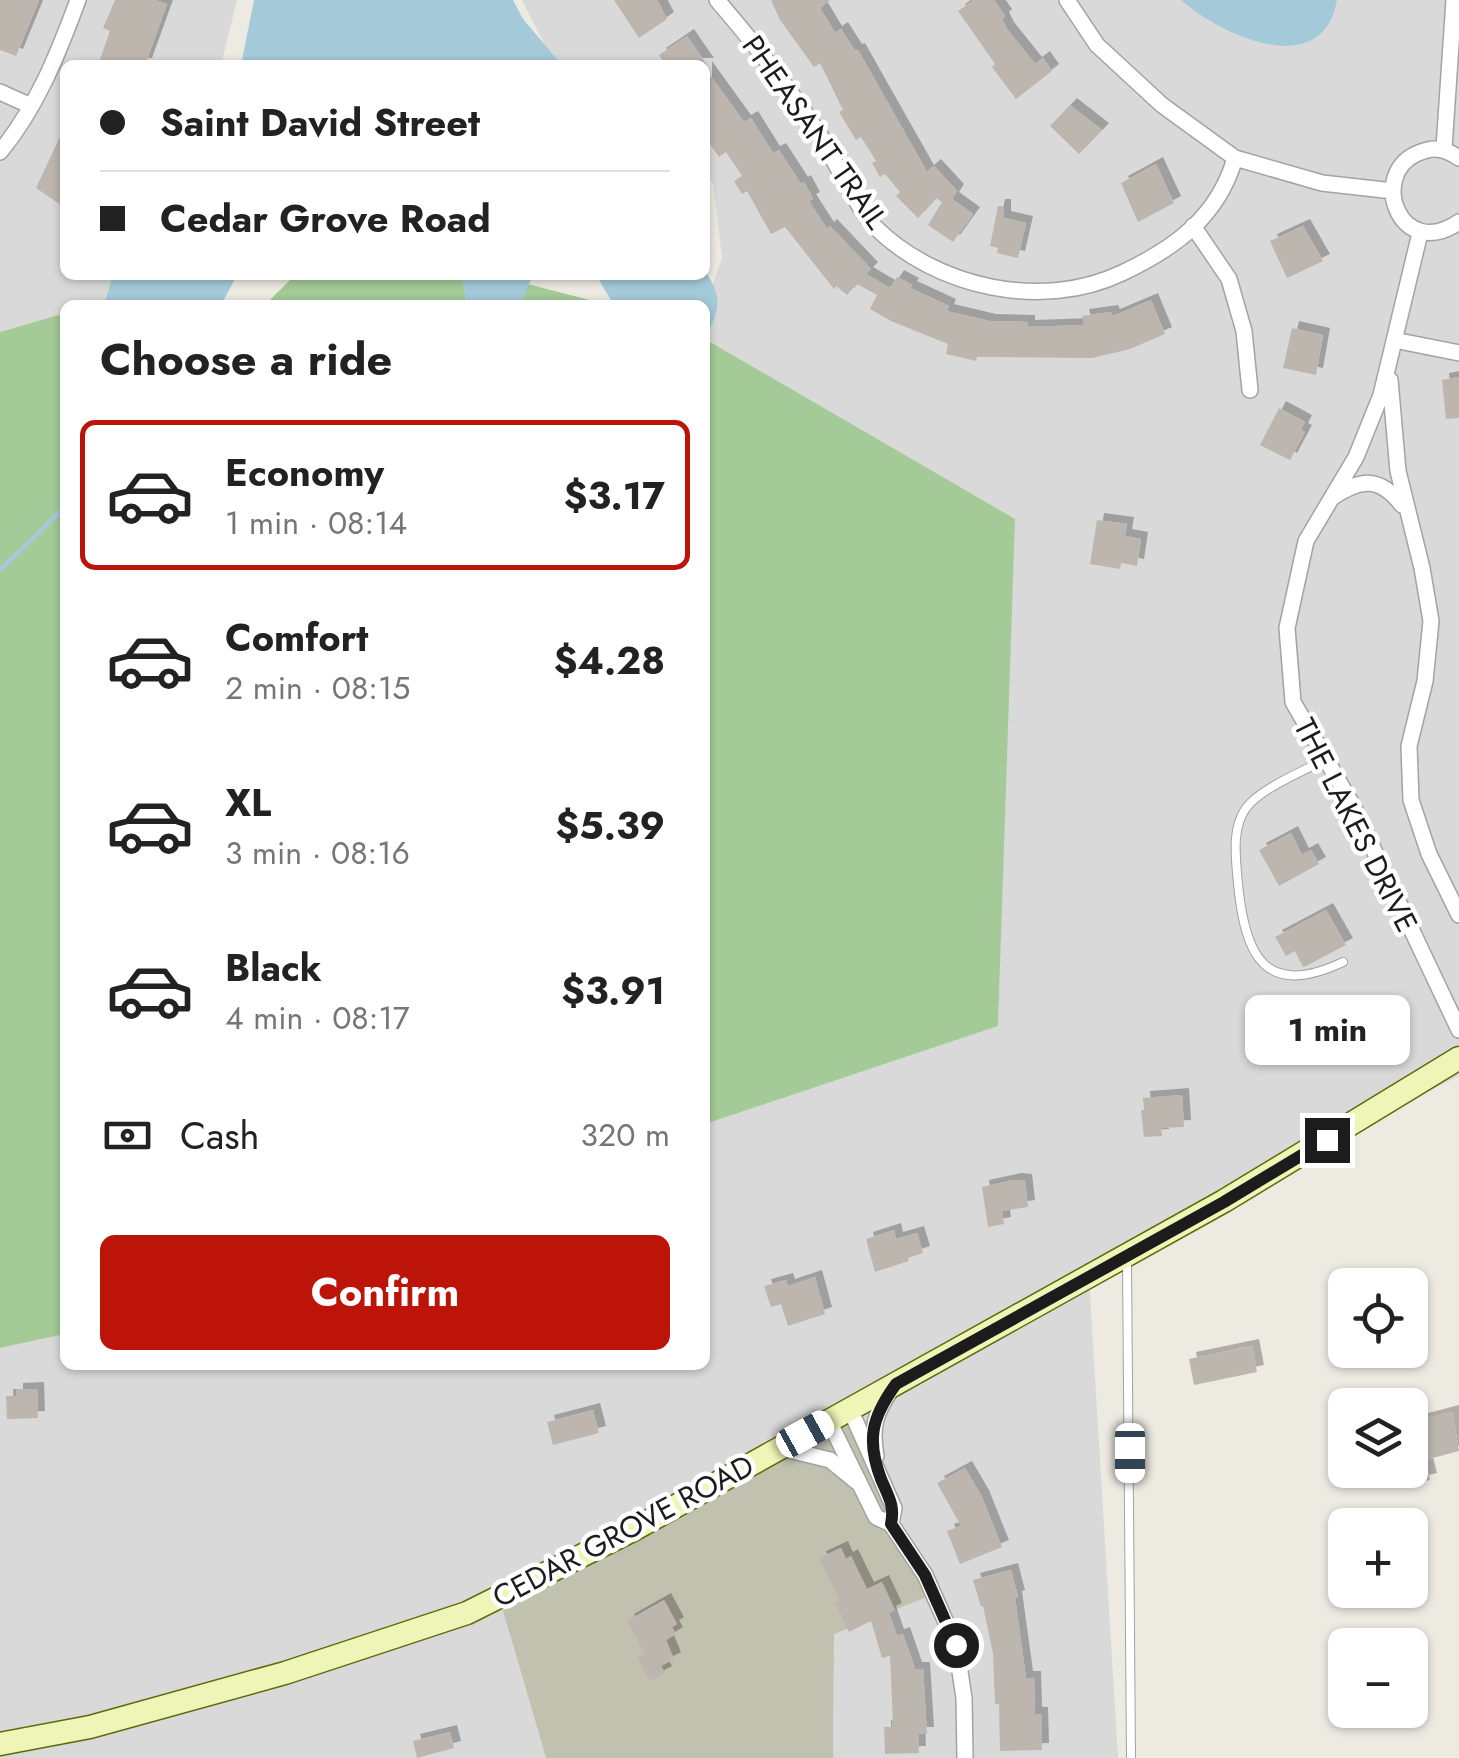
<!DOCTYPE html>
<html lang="en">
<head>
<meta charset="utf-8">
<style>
	:root { --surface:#fff; --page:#f2f2f2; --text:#222; --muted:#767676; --line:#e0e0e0; --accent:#bd140a }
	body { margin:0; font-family:Jost,sans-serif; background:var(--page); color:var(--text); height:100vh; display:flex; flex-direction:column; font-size:38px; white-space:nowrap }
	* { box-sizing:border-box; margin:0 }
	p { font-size:32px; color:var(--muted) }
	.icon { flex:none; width:55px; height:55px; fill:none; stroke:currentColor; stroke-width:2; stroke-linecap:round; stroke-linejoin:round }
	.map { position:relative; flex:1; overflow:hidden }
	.side { position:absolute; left:60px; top:300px; width:650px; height:1070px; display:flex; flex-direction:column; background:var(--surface); border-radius:15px; box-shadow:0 2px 8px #0004 }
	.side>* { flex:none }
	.guide { position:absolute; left:60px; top:60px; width:650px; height:220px; border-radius:15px; box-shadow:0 2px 8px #0004; display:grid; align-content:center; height:220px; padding:0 40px; background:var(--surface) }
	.fabs { position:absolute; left:1328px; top:1268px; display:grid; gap:20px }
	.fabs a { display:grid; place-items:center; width:100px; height:100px; border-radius:15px; background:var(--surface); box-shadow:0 2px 8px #0004; font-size:50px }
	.end { position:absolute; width:45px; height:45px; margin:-22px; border:12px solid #1c1c1c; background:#fff; box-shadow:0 0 0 5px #fff }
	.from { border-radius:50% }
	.bubble { position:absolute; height:70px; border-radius:15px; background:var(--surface); box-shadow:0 2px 8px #0004; font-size:32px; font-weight:700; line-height:70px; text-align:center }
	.car { position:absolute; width:30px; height:60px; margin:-30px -15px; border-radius:12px; box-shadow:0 0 8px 2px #0007; background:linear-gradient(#fff 24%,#345 0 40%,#fff 0 76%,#345 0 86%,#fff 0) }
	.guide b { display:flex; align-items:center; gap:35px; height:95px; font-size:38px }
	.guide b+b { border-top:2px solid var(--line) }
	.guide i { width:25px; height:25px; background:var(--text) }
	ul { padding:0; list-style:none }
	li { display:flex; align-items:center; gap:30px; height:150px; margin:0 20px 15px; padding:0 20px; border:5px solid transparent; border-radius:15px }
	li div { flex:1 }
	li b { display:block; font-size:38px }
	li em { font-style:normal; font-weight:700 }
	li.active { border-color:var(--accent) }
	li>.icon { width:90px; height:90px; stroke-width:1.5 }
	h2 { padding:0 40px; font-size:45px; line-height:120px }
	.pay { display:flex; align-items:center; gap:25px; height:110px; padding:0 40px; font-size:38px }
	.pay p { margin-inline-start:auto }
	.button { display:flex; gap:20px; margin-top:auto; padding:20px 40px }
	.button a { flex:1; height:115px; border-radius:15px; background:var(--accent); color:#fff; font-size:40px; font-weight:700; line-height:115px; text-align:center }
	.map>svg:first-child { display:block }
	.residential { fill:#dad9d9 }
	.construction { fill:#c0c1ae }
	.forest { fill:#a4ca98 }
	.water { fill:#a4cad9 }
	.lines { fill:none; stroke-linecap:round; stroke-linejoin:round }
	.stream { stroke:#a4cad9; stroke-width:5 }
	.building { fill:#bdb6af; filter:url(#shadow) }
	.lane-casing { stroke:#a3a3a3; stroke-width:10 }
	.street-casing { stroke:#a3a3a3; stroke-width:18 }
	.secondary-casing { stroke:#5c6b0a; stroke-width:25 }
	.lane { stroke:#fff; stroke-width:8 }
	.street { stroke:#fff; stroke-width:15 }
	.secondary { stroke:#eff5b7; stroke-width:22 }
	.route { stroke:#1c1c1c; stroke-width:12 }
	.labels { text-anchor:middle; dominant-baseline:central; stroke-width:9; stroke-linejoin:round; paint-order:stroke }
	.street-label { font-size:30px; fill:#1c1c1c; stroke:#fff }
</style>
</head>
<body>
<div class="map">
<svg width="1459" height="1758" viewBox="0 0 1459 1758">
	<defs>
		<filter id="shadow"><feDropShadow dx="7" dy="-7" stdDeviation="0" flood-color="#0004"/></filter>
	</defs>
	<rect width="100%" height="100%" fill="#edeae2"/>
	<!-- residential -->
	<path class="residential" d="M0,0H237L221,65H65V275H123L113,298L90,305H65V313L0,332Z
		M522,0H1459V1076L1261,1175L1089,1278L1118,1758H833L834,1634L510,1636L546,1758H0V1348L65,1334V1365H705V1124L998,1026L1014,519L705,339V305L722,258L713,183L705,177V65H555Z"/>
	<!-- construction -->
	<path class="construction" d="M853,1412L927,1597L834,1634L833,1758H546L503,1611Z"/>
	<!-- forest -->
	<path class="forest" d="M295,275H493L609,305H265Z
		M65,313V1334L0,1348V332Z
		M705,339L1015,519L998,1026L705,1124Z"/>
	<!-- water -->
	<path class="water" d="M254,0H513L523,19L562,65H241Z
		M1181,0H1337C1322,83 1221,35 1181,0Z
		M705,271C722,295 721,312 705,336V305H614L596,275H705Z
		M113,275H237L221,305H104Z
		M462,275H533L520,305H466Z"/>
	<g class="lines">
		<!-- stream -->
		<path class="stream" d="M0,570L65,507"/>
	</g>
	<!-- building -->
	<path class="building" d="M0,0H39L16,56L0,50Z
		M115,0H155L167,4L145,65H98L110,31L103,28Z
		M614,0H657L667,19L639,38Z
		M771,0H830L820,8L835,33L841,29L855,51L858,50L927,172L934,166L957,191L952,199L973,214L953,242L928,225L942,202L936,198L918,218L896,196L900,192L885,174L880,177L872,163L876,161L861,137L856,140L839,112L843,110L820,63L814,67L780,20Z
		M974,0H994L1005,16L1002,19L1007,29L1035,64L1043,58L1052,71L1016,99L992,67L995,64L958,11Z
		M687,36L707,65H666L659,55Z
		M705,68L744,122L751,118L773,153L779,150L801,184L804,182L813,199L809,201L827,229L830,226L871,269L866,274L890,288L897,277L912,285L910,288L949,306L947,311L989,321L1028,322V327L1084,325L1082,316L1111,312L1113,316L1151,300L1165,334L1130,349L1092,358L977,357L976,361L946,354L948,344L891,321L870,309L877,295L857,284L847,295L836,286L834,289L785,227L771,234L747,191L742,194L734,181L742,176L726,152L719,157L705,137Z
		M1070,105L1102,130L1079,154L1050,126Z
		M65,126V208L36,188Z
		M1156,164L1174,203L1138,222L1121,183Z
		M998,206H1004V218L1026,223L1018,258L997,253L998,248L990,246Z
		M1303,226L1323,261L1287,278L1270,241Z
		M1292,328L1323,335L1316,375L1283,368Z
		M1459,377V418L1446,419L1442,380Z
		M1279,408L1305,422L1301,430L1305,432L1290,460L1260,445Z
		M1097,520L1127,524L1125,536L1141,539L1137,566L1121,563L1120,569L1090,564Z
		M1291,833L1302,855L1311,850L1319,864L1279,886L1259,850Z
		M1326,910L1346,945L1306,966L1303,967L1295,951L1286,956L1275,937Z
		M1182,1095L1184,1127L1161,1128L1162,1136L1144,1137L1141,1110H1144L1143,1098Z
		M1014,1180L1025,1181L1028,1207L1002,1211L1004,1224L988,1227L982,1187Z
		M894,1230L896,1239L917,1233L923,1253L908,1258L909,1261L875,1272L866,1239Z
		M815,1277L825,1314L788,1326L781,1304L771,1307L764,1286L786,1280L788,1286Z
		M1252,1346L1257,1372L1194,1385L1189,1359Z
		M37,1389L38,1418L7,1419L6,1396H16V1390Z
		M593,1410L599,1433L553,1445L547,1422Z
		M1452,1412L1459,1451L1425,1460L1430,1480L1404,1486L1400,1470H1410V1423Z
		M965,1468L982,1497L1002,1547L960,1564L947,1531L961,1526L937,1483Z
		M841,1548L846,1559L851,1556L867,1589L882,1582L895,1610L889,1613L897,1636L903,1634L915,1669H923L927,1734H918L919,1753L885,1754L884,1727H893L890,1656L882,1658L871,1621L849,1632L835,1603L840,1601L819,1558Z
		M1011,1570L1018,1597L1015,1598L1026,1678H1034L1035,1714H1041L1042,1750L1000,1751L999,1704H995L993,1654L983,1606L981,1607L973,1580Z
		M664,1600L677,1624L672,1627L676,1634L666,1640L674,1659L661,1666L665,1673L650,1681L637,1658L645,1654L627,1621Z
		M450,1732L454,1748L417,1758L413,1741Z"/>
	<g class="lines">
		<!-- lane casing -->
		<g class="lane-casing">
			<path id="lane" d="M1326,759C1304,771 1261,788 1246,808C1231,829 1236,859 1238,884C1245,956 1265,999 1343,962
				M1127,1260L1131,1758"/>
		</g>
		<!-- street casing -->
		<g class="street-casing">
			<path id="street" d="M717,0C754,43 788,86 819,134C835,160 855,205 874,226C936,288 1042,311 1122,273C1175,248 1218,217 1235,158
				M1067,0L1097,45L1162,105L1235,158L1322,183L1393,191
				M0,92L31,106
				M1444,148L1454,0
				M0,152C37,107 58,54 78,0
				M1459,158C1444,148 1434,146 1416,154C1369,176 1400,262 1459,222
				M1193,226L1229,279L1244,331L1250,390
				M1420,233L1381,395L1356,457L1306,541L1287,628L1293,702L1353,806L1459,1030
				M1394,340L1459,353
				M1390,380L1398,471L1422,568L1431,621L1425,681L1409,746L1411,800L1429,854L1459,915
				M1333,497C1362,478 1380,477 1402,505
				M850,1409L894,1508L891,1524
				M829,1421L876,1517L891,1524L925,1575L956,1645L964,1698L965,1758
				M781,1448L830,1460L857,1482
				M876,1456C871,1428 875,1413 891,1390"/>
		</g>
		<!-- secondary casing -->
		<g class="secondary-casing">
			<path id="secondary" d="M0,1744L90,1727L285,1673L467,1613L633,1530L1224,1201L1459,1058"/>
		</g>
		<!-- lane -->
		<use href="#lane" class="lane"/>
		<!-- street -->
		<use href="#street" class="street"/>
		<!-- secondary -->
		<use href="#secondary" class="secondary"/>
	</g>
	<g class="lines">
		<!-- route -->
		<path class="route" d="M956,1645L925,1575L891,1524C895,1505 888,1496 881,1479C866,1439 872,1417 896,1384L1224,1202L1327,1140"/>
	</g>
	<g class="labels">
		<!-- street labels -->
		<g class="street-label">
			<text transform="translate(815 132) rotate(55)">PHEASANT TRAIL</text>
			<text transform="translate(1356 825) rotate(63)">THE LAKES DRIVE</text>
			<text transform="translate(623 1531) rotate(-28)">CEDAR GROVE ROAD</text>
		</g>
	</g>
</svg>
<div class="fabs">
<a><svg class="icon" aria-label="locate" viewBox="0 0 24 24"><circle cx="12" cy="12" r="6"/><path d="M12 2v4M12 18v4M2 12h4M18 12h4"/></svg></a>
<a><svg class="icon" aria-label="layers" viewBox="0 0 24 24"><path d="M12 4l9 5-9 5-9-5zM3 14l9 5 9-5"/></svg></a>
<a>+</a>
<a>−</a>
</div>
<i class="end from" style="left:956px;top:1645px"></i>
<i class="end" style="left:1327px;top:1140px"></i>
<div class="bubble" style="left:1245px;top:995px;width:165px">1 min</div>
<i class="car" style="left:805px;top:1434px;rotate:61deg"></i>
<i class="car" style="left:1130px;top:1453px;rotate:180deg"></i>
<div class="guide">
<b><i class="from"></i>Saint David Street</b>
<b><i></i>Cedar Grove Road</b>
</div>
<section class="side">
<h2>Choose a ride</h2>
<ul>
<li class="active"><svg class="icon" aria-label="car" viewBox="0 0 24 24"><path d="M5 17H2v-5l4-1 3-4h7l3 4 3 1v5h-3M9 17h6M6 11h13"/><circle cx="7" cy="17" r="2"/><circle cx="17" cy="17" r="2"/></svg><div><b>Economy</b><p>1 min · 08:14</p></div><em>$3.17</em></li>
<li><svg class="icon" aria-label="car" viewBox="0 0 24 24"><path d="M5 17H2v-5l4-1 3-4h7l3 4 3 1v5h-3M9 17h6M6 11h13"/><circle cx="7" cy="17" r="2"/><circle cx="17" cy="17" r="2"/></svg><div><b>Comfort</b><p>2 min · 08:15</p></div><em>$4.28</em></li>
<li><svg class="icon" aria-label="car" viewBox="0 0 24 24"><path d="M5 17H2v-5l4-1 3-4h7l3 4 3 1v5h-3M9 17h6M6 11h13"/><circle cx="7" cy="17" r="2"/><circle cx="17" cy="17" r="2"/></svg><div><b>XL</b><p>3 min · 08:16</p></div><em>$5.39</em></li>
<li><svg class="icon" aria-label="car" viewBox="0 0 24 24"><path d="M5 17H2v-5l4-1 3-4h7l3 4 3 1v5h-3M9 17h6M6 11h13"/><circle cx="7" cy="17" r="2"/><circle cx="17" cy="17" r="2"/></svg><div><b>Black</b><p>4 min · 08:17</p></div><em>$3.91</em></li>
</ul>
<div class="pay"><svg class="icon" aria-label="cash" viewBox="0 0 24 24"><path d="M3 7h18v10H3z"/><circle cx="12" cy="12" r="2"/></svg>Cash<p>320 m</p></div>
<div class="button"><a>Confirm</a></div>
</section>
</div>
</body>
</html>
